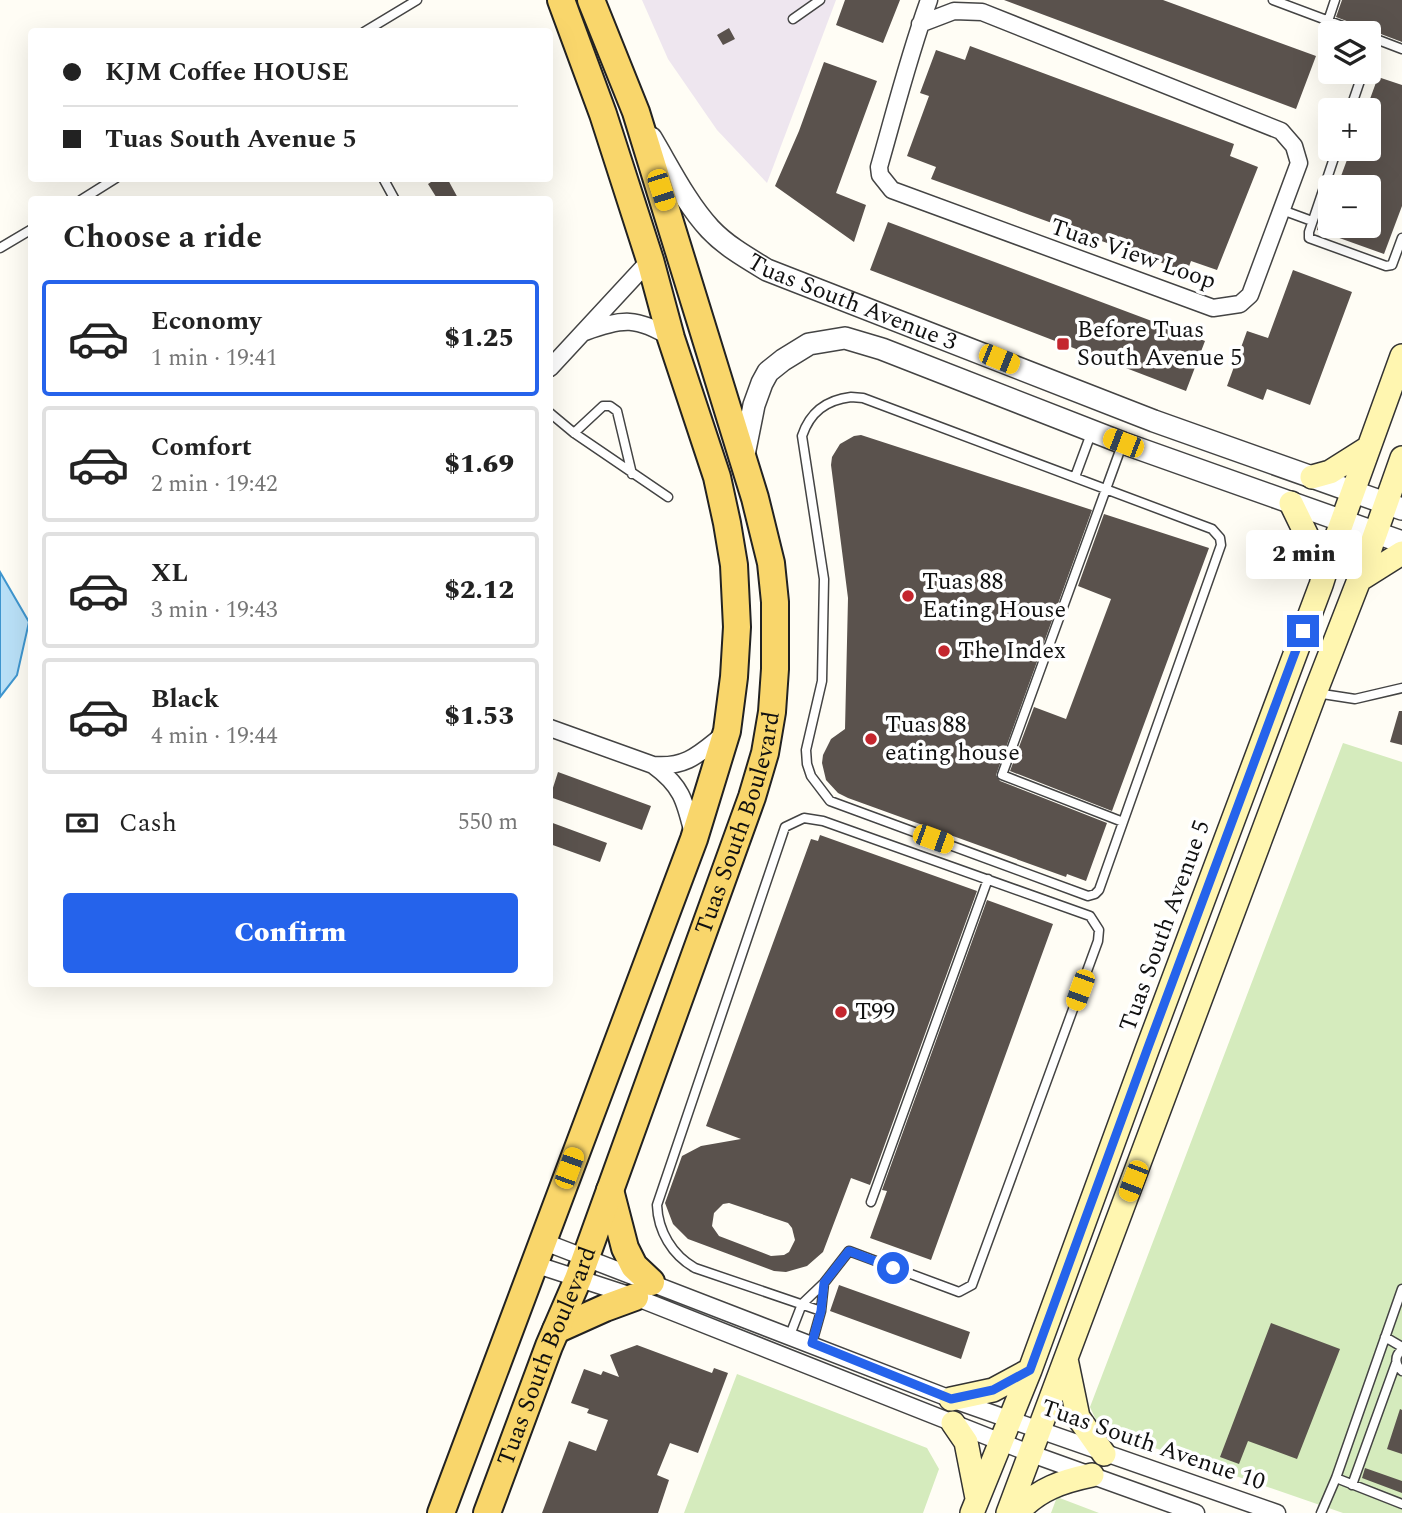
<!DOCTYPE html>
<html lang="en">
<head>
<meta charset="utf-8">
<style>
	:root { --surface:#fff; --page:#f2f2f2; --text:#222; --muted:#767676; --line:#e0e0e0; --accent:#2563eb }
	body { margin:0; font-family:Spectral,serif; background:var(--page); color:var(--text); height:100vh; display:flex; flex-direction:column; font-size:26px; white-space:nowrap }
	* { box-sizing:border-box; margin:0 }
	p { font-size:23px; color:var(--muted) }
	.icon { flex:none; width:38px; height:38px; fill:none; stroke:currentColor; stroke-width:2; stroke-linecap:round; stroke-linejoin:round }
	.map { position:relative; flex:1; overflow:hidden }
	.drawer { position:absolute; left:28px; top:196px; width:525px; height:791px; display:flex; flex-direction:column; background:var(--surface); border-radius:7px; box-shadow:0 7px 28px #0002 }
	.drawer>* { flex:none }
	.guide { position:absolute; left:28px; top:28px; width:525px; height:154px; border-radius:7px; box-shadow:0 7px 28px #0002; display:grid; align-content:center; height:154px; padding:0 35px; background:var(--surface) }
	.tools { position:absolute; left:1318px; top:21px; display:grid; gap:14px }
	.tools a { display:grid; place-items:center; width:63px; height:63px; border-radius:7px; background:var(--surface); box-shadow:0 7px 28px #0002; font-size:35px }
	.end { position:absolute; width:32px; height:32px; margin:-16px; border:9px solid #2563eb; background:#fff; box-shadow:0 0 0 4px #fff }
	.from { border-radius:50% }
	.bubble { position:absolute; height:49px; border-radius:7px; background:var(--surface); box-shadow:0 7px 28px #0002; font-size:23px; font-weight:800; line-height:49px; text-align:center }
	.car { position:absolute; width:21px; height:42px; margin:-21px -10px; border-radius:9px; box-shadow:0 0 5px 2px #0007; background:linear-gradient(#f5c518 24%,#345 0 40%,#f5c518 0 76%,#345 0 86%,#f5c518 0) }
	.guide b { display:flex; align-items:center; gap:24px; height:66px; font-size:26px }
	.guide b+b { border-top:2px solid var(--line) }
	.guide i { width:18px; height:18px; background:var(--text) }
	ul { padding:0; list-style:none }
	li { display:flex; align-items:center; gap:21px; height:116px; margin:0 14px 10px; padding:0 21px; border:4px solid var(--line); border-radius:7px }
	li div { flex:1 }
	li b { display:block; font-size:26px }
	li em { font-style:normal; font-weight:800 }
	li.active { border-color:var(--accent) }
	li>.icon { width:63px; height:63px; stroke-width:1.5 }
	h2 { padding:0 35px; font-size:32px; line-height:84px }
	.pay { display:flex; align-items:center; gap:18px; height:77px; padding:0 35px; font-size:26px }
	.pay p { margin-inline-start:auto }
	.primary-button { display:flex; gap:14px; margin-top:auto; padding:14px 35px }
	.primary-button a { flex:1; height:80px; border-radius:7px; background:var(--accent); color:#fff; font-size:28px; font-weight:800; line-height:80px; text-align:center }
	.map>svg:first-child { display:block }
	.industrial { fill:#eee6ef }
	.green { fill:#d5ebbd }
	.water { fill:#b9e0f7; stroke:#3f96cf; stroke-width:2 }
	.building { fill:#5a524d; fill-rule:evenodd }
	.lines { fill:none; stroke-linecap:round; stroke-linejoin:round }
	.service-casing { stroke:#444; stroke-width:11 }
	.minor-casing { stroke:#444; stroke-width:19 }
	.tertiary-casing { stroke:#444; stroke-width:24 }
	.secondary-casing { stroke:#333; stroke-width:26 }
	.primary-casing { stroke:#222; stroke-width:30 }
	.service { stroke:#fff; stroke-width:8 }
	.minor { stroke:#fff; stroke-width:16 }
	.tertiary { stroke:#fff; stroke-width:21 }
	.secondary { stroke:#fff6b0; stroke-width:23 }
	.primary { stroke:#f9d66b; stroke-width:26 }
	.route { stroke:#2563eb; stroke-width:9 }
	.poi-dot { fill:#c4262e; stroke:#fff; stroke-width:2.5 }
	.labels { text-anchor:middle; dominant-baseline:central; stroke-width:7; stroke-linejoin:round; paint-order:stroke }
	.street-label { font-size:24px; fill:#111; stroke:#fff }
	.poi-label { font-size:24px; fill:#111; stroke:#fff; text-anchor:start }
</style>
</head>
<body>
<div class="map">
<svg width="1402" height="1513" viewBox="0 0 1402 1513">
	<rect width="100%" height="100%" fill="#fffdf5"/>
	<!-- industrial -->
	<path class="industrial" d="M642,0H836L767,183L717,130L668,59Z"/>
	<!-- green -->
	<path class="green" d="M1343,743L1402,762V1513H1343L1100,1429L1090,1407Z
		M737,1374L927,1448L939,1469L923,1513H684Z
		M1057,1497L1099,1513H1051Z"/>
	<!-- water -->
	<path class="water" d="M0,572L29,622L17,675L0,697Z"/>
	<!-- building -->
	<path class="building" d="M845,0H900L883,43L836,25Z
		M1004,0H1163L1316,56L1296,109Z
		M1342,0H1402V42L1336,17Z
		M729,28L735,39L723,45L717,35Z
		M970,46L1234,144L1230,156L1258,167L1217,270L1191,261L1187,272L931,179L936,167L907,156L929,96L920,93L936,50L965,60Z
		M824,62L877,81L836,193L866,205L854,242L775,186L799,131Z
		M1378,77L1402,85V206L1384,254L1317,230L1318,226H1368V187H1337L1351,149H1368V110H1366Z
		M437,178H447L459,200H438L428,184Z
		M888,222L1205,341L1186,391L870,270Z
		M1293,270L1352,292L1310,405L1267,389L1263,400L1227,386L1247,331L1268,338Z
		M861,435L1092,510L996,775L1000,781L1107,823L1086,881L1067,874L1066,877L848,798L838,793L826,780L822,763L823,755L831,739L845,729L848,598L831,465L832,457L840,444L854,436Z
		M1104,514L1209,548L1112,811L1010,771L1034,707L1066,719L1111,599L1078,586Z
		M1399,711H1402V745L1390,742Z
		M558,772L651,806L642,830L550,797Z
		M550,822L607,843L600,862L550,844Z
		M820,835L977,891L870,1185L851,1178L823,1252L807,1266L786,1272L774,1271L688,1239L673,1224L665,1203L682,1156L701,1146L741,1139L706,1126L811,839L818,841ZM729,1203L788,1223L792,1228L795,1240L789,1252L784,1255L771,1256L719,1236L712,1226L714,1213L723,1204Z
		M987,900L1053,924L931,1260L870,1238L887,1191L882,1190Z
		M839,1285L970,1332L961,1359L830,1311Z
		M1271,1323L1340,1349L1297,1459L1248,1441L1239,1464L1220,1457Z
		M637,1345L712,1373L714,1368L728,1373L698,1453L670,1443L657,1475L669,1480L658,1513H542L569,1441L596,1451L608,1420L587,1413L589,1409L571,1403L584,1369L601,1375L603,1371L619,1377L610,1355Z
		M1400,1409L1402,1410V1454L1387,1449Z
		M1365,1468L1402,1481V1493L1362,1478Z"/>
	<g class="lines">
		<!-- service casing -->
		<g class="service-casing">
			<path id="service" d="M1273,0L1361,33
				M793,19L820,0
				M1328,21L1335,0
				M364,32L417,0
				M1368,36L1402,49
				M1350,110L1362,75
				M1337,149L1309,232V238L1386,266L1392,265L1402,238
				M383,178L395,200
				M81,200L116,178
				M1282,210L1312,221
				M0,248L32,229
				M851,397L863,398L1212,529L1220,538L1221,545L1099,890L1095,894L1088,896L830,801L811,776L807,764L806,750L822,681L824,579L802,436C810,412 826,400 851,397Z
				M550,413L574,433L668,497
				M574,433L603,406H610L617,411L632,474
				M1122,445L1002,775L1123,822
				M1075,477L1092,431
				M1316,693L1355,699L1402,688
				M871,1202L988,879
				M790,1335L802,1304L824,1283L849,1251L959,1292L972,1285L1098,941L1099,930L1090,916L823,821L804,818L785,827L657,1205C658,1231 672,1255 695,1268L821,1311
				M1385,1337L1402,1347
				M812,1343L821,1311L824,1283
				M1402,1350C1394,1356 1395,1365 1402,1371
				M1336,1478L1402,1504
				M1352,1485L1396,1363
				M1321,1513L1336,1478L1402,1289"/>
		</g>
		<!-- minor casing -->
		<g class="minor-casing">
			<path id="minor" d="M920,24L954,11L982,12L1281,131L1294,146L1299,163L1250,295L1240,304L1213,308L892,190L880,175L879,167C895,111 909,55 929,0
				M585,332C623,318 637,317 671,338
				M550,368L650,260
				M550,728L653,765C682,786 685,801 693,834
				M653,765C687,768 700,753 724,734
				M542,1241L951,1399L1277,1513
				M534,1264L635,1297L1029,1453L1196,1513"/>
		</g>
		<!-- tertiary casing -->
		<g class="tertiary-casing">
			<g id="tertiary">
				<path id="s1" d="M651,138C669,168 686,203 710,229C726,246 747,258 767,270L1154,421L1402,509"/>
				<path d="M743,460L754,405L762,383L768,372L783,360L809,344L845,338L882,349L1123,443L1402,542"/>
			</g>
		</g>
		<!-- secondary casing -->
		<g class="secondary-casing">
			<path id="secondary" d="M1312,477L1330,472L1368,448
				M1291,503L1325,573
				M1359,580L1402,553
				M1066,1359L1078,1417L1104,1454
				M951,1399L993,1390L1030,1370
				M953,1423L966,1442L977,1498
				M972,1513L1030,1370L1147,1050L1321,585L1334,544L1402,356
				M1008,1513L1315,693L1359,580L1402,458
				M1017,1513C1038,1489 1063,1481 1092,1475"/>
		</g>
		<!-- primary casing -->
		<g class="primary-casing">
			<g id="primary">
				<path d="M610,1190L625,1248L634,1266L651,1282"/>
				<path d="M556,1330L605,1308L635,1297"/>
				<path d="M441,1513L694,839L727,731L734,677L737,627L734,565L727,523L717,477L671,338L650,260L603,114L561,0"/>
				<path id="s2" d="M487,1513L549,1346L578,1279L752,797L765,753L772,712L775,669V602L771,563L755,498L636,112L591,0"/>
			</g>
		</g>
		<!-- service -->
		<use href="#service" class="service"/>
		<!-- minor -->
		<use href="#minor" class="minor"/>
		<!-- tertiary -->
		<use href="#tertiary" class="tertiary"/>
		<!-- secondary -->
		<use href="#secondary" class="secondary"/>
		<!-- primary -->
		<use href="#primary" class="primary"/>
	</g>
	<g class="lines">
		<!-- route -->
		<path class="route" d="M893,1268L849,1251L824,1283L821,1311L812,1343L951,1399L993,1390L1030,1370L1147,1050L1303,631"/>
	</g>
	<!-- markers -->
	<g class="poi-dot">
		<rect x="1056" y="337" width="14" height="14" rx="3.5"/>
		<circle cx="908" cy="596" r="7"/>
		<circle cx="944" cy="651" r="7"/>
		<circle cx="871" cy="739" r="7"/>
		<circle cx="841" cy="1012" r="7"/>
	</g>
	<g class="labels">
		<!-- street labels -->
		<g class="street-label">
			<text transform="translate(1133 254) rotate(19)">Tuas View Loop</text>
			<text stroke="none"><textPath href="#s1" startOffset="270">Tuas South Avenue 3</textPath></text>
			<text stroke="none"><textPath href="#s2" startOffset="735">Tuas South Boulevard</textPath></text>
			<text transform="translate(1165 926) rotate(-70)">Tuas South Avenue 5</text>
			<text stroke="none"><textPath href="#s2" startOffset="168">Tuas South Boulevard</textPath></text>
			<text transform="translate(1153 1445) rotate(19)">Tuas South Avenue 10</text>
		</g>
		<!-- poi labels -->
		<g class="poi-label">
			<text x="1077" y="330">Before Tuas<tspan x="1077" dy="28">South Avenue 5</tspan></text>
			<text x="922" y="582">Tuas 88<tspan x="922" dy="28">Eating House</tspan></text>
			<text x="958" y="651">The Index</text>
			<text x="885" y="725">Tuas 88<tspan x="885" dy="28">eating house</tspan></text>
			<text x="855" y="1012">T99</text>
		</g>
	</g>
</svg>
<div class="tools">
<a><svg class="icon" aria-label="layers" viewBox="0 0 24 24"><path d="M12 4l9 5-9 5-9-5zM3 14l9 5 9-5"/></svg></a>
<a>+</a>
<a>−</a>
</div>
<i class="end from" style="left:893px;top:1268px"></i>
<i class="end" style="left:1303px;top:631px"></i>
<div class="bubble" style="left:1246px;top:530px;width:116px">2 min</div>
<i class="car" style="left:661px;top:190px;rotate:162deg"></i>
<i class="car" style="left:999px;top:359px;rotate:112deg"></i>
<i class="car" style="left:1123px;top:443px;rotate:291deg"></i>
<i class="car" style="left:933px;top:839px;rotate:110deg"></i>
<i class="car" style="left:1080px;top:990px;rotate:200deg"></i>
<i class="car" style="left:569px;top:1168px;rotate:20deg"></i>
<i class="car" style="left:1133px;top:1181px;rotate:201deg"></i>
<div class="guide">
<b><i class="from"></i>KJM Coffee HOUSE</b>
<b><i></i>Tuas South Avenue 5</b>
</div>
<section class="drawer">
<h2>Choose a ride</h2>
<ul>
<li class="active"><svg class="icon" aria-label="car" viewBox="0 0 24 24"><path d="M5 17H2v-5l4-1 3-4h7l3 4 3 1v5h-3M9 17h6M6 11h13"/><circle cx="7" cy="17" r="2"/><circle cx="17" cy="17" r="2"/></svg><div><b>Economy</b><p>1 min · 19:41</p></div><em>$1.25</em></li>
<li><svg class="icon" aria-label="car" viewBox="0 0 24 24"><path d="M5 17H2v-5l4-1 3-4h7l3 4 3 1v5h-3M9 17h6M6 11h13"/><circle cx="7" cy="17" r="2"/><circle cx="17" cy="17" r="2"/></svg><div><b>Comfort</b><p>2 min · 19:42</p></div><em>$1.69</em></li>
<li><svg class="icon" aria-label="car" viewBox="0 0 24 24"><path d="M5 17H2v-5l4-1 3-4h7l3 4 3 1v5h-3M9 17h6M6 11h13"/><circle cx="7" cy="17" r="2"/><circle cx="17" cy="17" r="2"/></svg><div><b>XL</b><p>3 min · 19:43</p></div><em>$2.12</em></li>
<li><svg class="icon" aria-label="car" viewBox="0 0 24 24"><path d="M5 17H2v-5l4-1 3-4h7l3 4 3 1v5h-3M9 17h6M6 11h13"/><circle cx="7" cy="17" r="2"/><circle cx="17" cy="17" r="2"/></svg><div><b>Black</b><p>4 min · 19:44</p></div><em>$1.53</em></li>
</ul>
<div class="pay"><svg class="icon" aria-label="cash" viewBox="0 0 24 24"><path d="M3 7h18v10H3z"/><circle cx="12" cy="12" r="2"/></svg>Cash<p>550 m</p></div>
<div class="primary-button"><a>Confirm</a></div>
</section>
</div>
</body>
</html>
